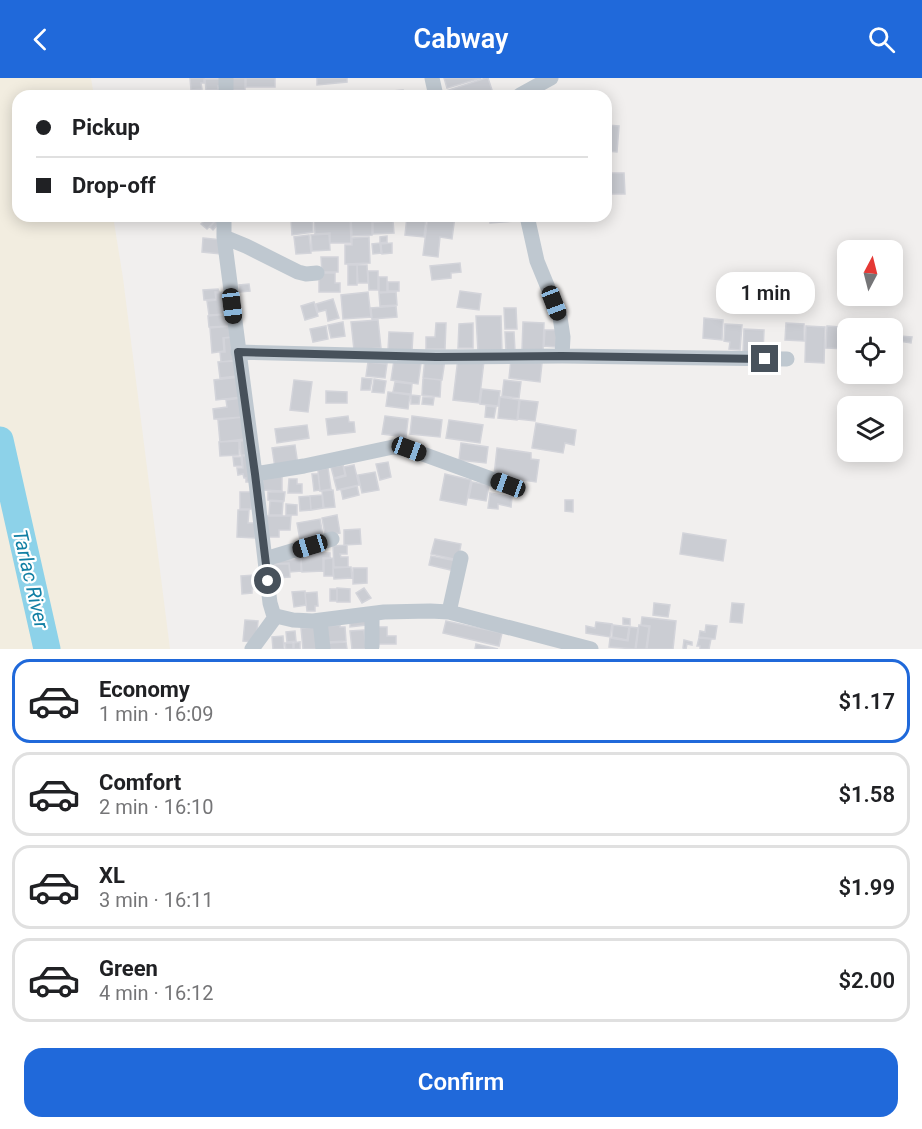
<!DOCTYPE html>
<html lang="en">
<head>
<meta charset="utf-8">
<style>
	:root { --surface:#fff; --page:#f6f6f6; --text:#202124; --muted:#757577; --line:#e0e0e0; --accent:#2069da }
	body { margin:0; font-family:Roboto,sans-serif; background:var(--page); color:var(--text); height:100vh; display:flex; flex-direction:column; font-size:22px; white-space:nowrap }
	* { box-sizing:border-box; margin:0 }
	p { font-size:20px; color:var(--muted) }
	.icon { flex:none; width:33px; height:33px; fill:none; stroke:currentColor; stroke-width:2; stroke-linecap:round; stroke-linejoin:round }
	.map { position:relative; height:571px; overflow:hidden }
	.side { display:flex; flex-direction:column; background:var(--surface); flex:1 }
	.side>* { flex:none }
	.hud { position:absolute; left:12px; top:12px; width:600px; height:132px; border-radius:18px; box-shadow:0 3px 15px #0003; display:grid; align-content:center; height:132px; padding:0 24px; background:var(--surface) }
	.needle { width:39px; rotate:7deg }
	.controls { position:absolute; left:837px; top:162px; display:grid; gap:12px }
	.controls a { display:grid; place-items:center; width:66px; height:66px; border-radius:12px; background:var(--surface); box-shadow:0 3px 15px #0003; font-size:30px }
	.end { position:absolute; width:27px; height:27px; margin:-14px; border:8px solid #47515b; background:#fff; box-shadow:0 0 0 3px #fff }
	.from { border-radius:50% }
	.bubble { position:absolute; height:42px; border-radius:18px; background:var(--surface); box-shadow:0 3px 15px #0003; font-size:20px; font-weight:600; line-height:42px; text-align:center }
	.car { position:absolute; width:18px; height:36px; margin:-18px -9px; border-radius:8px; box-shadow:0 0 4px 2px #0007; background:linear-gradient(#222 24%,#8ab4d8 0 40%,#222 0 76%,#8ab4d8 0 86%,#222 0) }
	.hud b { display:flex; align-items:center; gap:21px; height:57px; font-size:22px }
	.hud b+b { border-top:2px solid var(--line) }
	.hud i { width:15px; height:15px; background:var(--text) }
	ul { padding:10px 0 0; list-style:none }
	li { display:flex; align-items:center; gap:18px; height:84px; margin:0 12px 9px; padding:0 12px; border:3px solid var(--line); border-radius:18px }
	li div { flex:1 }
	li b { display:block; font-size:22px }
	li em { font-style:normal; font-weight:600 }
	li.on { border-color:var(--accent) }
	li>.icon { width:54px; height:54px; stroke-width:1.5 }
	.primary-button { display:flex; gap:12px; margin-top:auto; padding:12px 24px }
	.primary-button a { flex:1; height:69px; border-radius:18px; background:var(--accent); color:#fff; font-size:24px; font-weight:600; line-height:69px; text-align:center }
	header { display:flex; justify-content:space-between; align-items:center; height:78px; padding:0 24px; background:var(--accent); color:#fff; font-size:27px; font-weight:600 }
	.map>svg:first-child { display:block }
	.sand { fill:#f2ede0 }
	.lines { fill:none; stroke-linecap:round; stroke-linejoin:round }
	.river { stroke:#8dd2e9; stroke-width:27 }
	.building { fill:#cbcdd3; stroke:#d3d4da; stroke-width:1.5 }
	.minor { stroke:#bfc8d0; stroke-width:15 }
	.route { stroke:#47515b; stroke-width:8 }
	.labels { text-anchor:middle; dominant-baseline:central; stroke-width:4.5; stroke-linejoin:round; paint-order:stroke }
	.water-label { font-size:20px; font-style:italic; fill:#117fa4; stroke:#fff }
</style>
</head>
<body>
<header><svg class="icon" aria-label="back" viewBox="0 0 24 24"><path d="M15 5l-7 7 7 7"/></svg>Cabway<svg class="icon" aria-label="search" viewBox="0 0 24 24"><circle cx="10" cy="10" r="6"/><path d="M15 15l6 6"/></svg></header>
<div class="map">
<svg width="922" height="571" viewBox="0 0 922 571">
	<rect width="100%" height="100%" fill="#f1efee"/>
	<!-- sand -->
	<path class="sand" d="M0,0H91L94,18H18V138H113L123,200L170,571H0Z"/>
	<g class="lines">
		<!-- river -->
		<path class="river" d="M0,362L47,571"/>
	</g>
	<!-- building -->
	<path class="building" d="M190,0H204V5H201L202,11L191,12Z
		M228,0H245V12H228Z
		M246,0H275V9H246Z
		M317,0H347V4L317,7Z
		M444,0H481L447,10Z
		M486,0H488L494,18H448L446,13Z
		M205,1H221L222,8H218V12H206Z
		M403,12V18H380V14Z
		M606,47L619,48L617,74L606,73Z
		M606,95H624L625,116H606Z
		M211,138H215L221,143L213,152L210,149L214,144L209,140Z
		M314,138H350L351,165H330V155L315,156Z
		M351,138H386V142L372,143V157L352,158Z
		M407,138H426L424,159L405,157Z
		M428,138H455L452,161L440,159L438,179L423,177Z
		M490,138H516V143L490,145Z
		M208,139L214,144L207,151L201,146Z
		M312,140L313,154L292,157L291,142Z
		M393,143L394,155L373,156V144Z
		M329,156L330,172L312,173L311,157Z
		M309,157L311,175L296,176L294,159Z
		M387,158V164L380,165V159Z
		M369,159L370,185L345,186V167H352V160Z
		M203,160L222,162L221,176L202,174Z
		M380,165L381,175L373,176L372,166Z
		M392,165V175L382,176L381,166Z
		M321,179H338V194H322Z
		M460,185L461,194L451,195V200L432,202L430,188Z
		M348,187H357V207H348Z
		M357,187H367L368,205H358Z
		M368,193H378V212H369Z
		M319,195H335V205H340V214H319Z
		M379,199H387V214H379Z
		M388,204H399V213H388Z
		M249,206L250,213L240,214L239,207Z
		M218,211L219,214H215L216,221L204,222L203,212Z
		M460,213L481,216L479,232L457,229Z
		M225,214L227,236L209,237L207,223L216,222V215Z
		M368,214L371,239L343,241L341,217Z
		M396,214L397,227L380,228L379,215Z
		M333,221L339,240L328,243L326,232L318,234L316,226Z
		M314,224L318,238L305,242L301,228Z
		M396,228L397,239L372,241L371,230Z
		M504,230H516L517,251H505Z
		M229,236L230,248L209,249L208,238Z
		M476,238H501L502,274H478Z
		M704,240L723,242L722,262L703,260Z
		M378,242L381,270L354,272L351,244Z
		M343,244L345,258L331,260L328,247Z
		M523,244L544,245L543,273L522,272Z
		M436,245H446L445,271H426V259H435Z
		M473,245V270H458L459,246Z
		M786,245L804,246V263L785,262Z
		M725,246L742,247L740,272L729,271L730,264L724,263Z
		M231,248L232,259L223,260L224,273L212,275L210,250Z
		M326,248L328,261L313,264L310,251Z
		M806,248L825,249L824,285L805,284Z
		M827,248L855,250H848V271L826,270Z
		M744,251L764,252L763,276L743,275Z
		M545,252H557L556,269L544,268Z
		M389,254L413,255L412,273L388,272Z
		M505,254H514L515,273H506Z
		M899,258L912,259L911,265L898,263Z
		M235,259L237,282L221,284L220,274H225L224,260Z
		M425,280L445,282L442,302L423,300Z
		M458,280L484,283L479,325L453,322Z
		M511,281L542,285L540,304L509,300Z
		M394,282L421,285L418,306L391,302Z
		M235,283L237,298L220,300L218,284Z
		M368,284L387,286L385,300L366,298Z
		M240,299L242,319L216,322L214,302Z
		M362,300L372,301L370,312H361Z
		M423,300L441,302L440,319L422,317Z
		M374,301L386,303L384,315L372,314Z
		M294,302L312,304L308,334L290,332Z
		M504,302L521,304L519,320L502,318Z
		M395,304L412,306L411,316L393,314Z
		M482,311L500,313L498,328L480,326Z
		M326,313L347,314V325H326Z
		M388,314L410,317L408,331L386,328Z
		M411,317L420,318L419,326H411Z
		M423,319L434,320L433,327L422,326Z
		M500,319L519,322L517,342L498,340Z
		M242,320L244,339L214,341L213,331L227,329L226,322Z
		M520,322L538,324L535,343L518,341Z
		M486,328L496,329L494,340L485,339Z
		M348,338L349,344H354L355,354L328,357L326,341Z
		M385,338L408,341L406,359L382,356Z
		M412,338L442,342L440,359L410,356Z
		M243,339L245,361L220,364L218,342Z
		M449,342L483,347L480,365L446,360Z
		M536,345L576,352L574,367L565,365L563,375L532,370Z
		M307,347L309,360L277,365L275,351Z
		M249,362L250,377H241L240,363Z
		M239,363V377L220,378L219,364Z
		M461,365L488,369L486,385L459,382Z
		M295,367L298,387L275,390L272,370Z
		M497,370L531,375V381L539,382L536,404L494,398Z
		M251,377L253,404H246V400H244L243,396L238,397L237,390H243L242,378Z
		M233,379H241L242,388H234Z
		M388,384L391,399L380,402L376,386Z
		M343,387L345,397L334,400L331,389Z
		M354,387L359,407L337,412L334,401L346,398L344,389Z
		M328,390L331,411L320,413L318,392Z
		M375,394L379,412L362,415L358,397Z
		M312,396H318L320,412L314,413Z
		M445,396L471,402L466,427L440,422Z
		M263,398H282V413L263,412Z
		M289,401H297V406H302V415H288Z
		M472,404L489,407L486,423L469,420Z
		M357,408L359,417L343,421L341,412Z
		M333,412L335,429L324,430L322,413Z
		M240,414H252L251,431H240Z
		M268,414H285L284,423L268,422Z
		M490,415L512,419L511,429L498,426V431L488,430Z
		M322,417L323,430L311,432L310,418Z
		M310,418L311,432L300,433L299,419Z
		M565,422H573V434L565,433Z
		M270,423L283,424L282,437H269Z
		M286,426L297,427V437H286Z
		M238,432H249L248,445H256L255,460L237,459Z
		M337,437L340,455L325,457L322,440Z
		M267,438H291L290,452H279V459H267Z
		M320,441L323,458L300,462L297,445Z
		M360,451L361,466L344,467V452Z
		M683,455L726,462L723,483L680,476Z
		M435,461L461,466L458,482L431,476Z
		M347,467V476H340L341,479H348V489H334L333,468Z
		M322,470V475H330V480H323V493L302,494L301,481H296V473Z
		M431,478L457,483L455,493L429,487Z
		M333,480V498H324V481Z
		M301,481V493L290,494L289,485L275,486V492L270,493V483Z
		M275,486H289L290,499L276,500Z
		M351,489L352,500L334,501L333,490Z
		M353,490H367V505L353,506Z
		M256,497L257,510L252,511V515L242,516L241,498Z
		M337,510L350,511V524H337Z
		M364,510L371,520L362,525L356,515Z
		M330,511H337V523H330Z
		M305,513L306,527L294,529L292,514Z
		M317,514L318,528H315V533H307L305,515Z
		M654,525L670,527L668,539L653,537Z
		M732,525L744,526L742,545L730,544Z
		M642,539L676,543L673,571H647L650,548L641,547Z
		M623,540L630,541V547L623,546Z
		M365,541L366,547L350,549V543Z
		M245,542L258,543L256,564L243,563Z
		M446,543L502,555L499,568L443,555Z
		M596,544L612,546L610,559L586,555V548L595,550Z
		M340,547V549H345L346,563L328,564L327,548Z
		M613,547L629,549L627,562L612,559Z
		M639,547L649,549L646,571H636Z
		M706,547L717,548L715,561L699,559L700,553L705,554Z
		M317,549L319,571H303L301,550Z
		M377,549H387V558H396V566H377Z
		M630,549L638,550L635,571L609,569L610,560L628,563Z
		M364,552L366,571H352L350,553Z
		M295,553L296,563L287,564L286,554Z
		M283,558L284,571H273L272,559Z
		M699,560L711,561L709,571H700V568H697Z
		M684,562L692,564V567L687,566L686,571L683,570Z
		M300,564V571H294V565Z
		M346,564L347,571H329V565Z
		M285,565H293V571H286Z
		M476,566L498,571H475Z"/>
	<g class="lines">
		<!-- minor -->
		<path class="minor" d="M226,0V18
			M432,0L436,18
			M520,17L551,0
			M224,138V159L255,396L270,525L273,535L276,538L293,542L313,543L384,534L430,533L449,534L591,571
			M527,138L537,183L560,239L563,259L562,278
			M224,159L246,168L298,194L306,196L317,195
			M238,274L436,279L562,278L787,281
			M255,396L304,388L393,369L409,371L508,407
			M265,481L332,461
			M449,534L461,480
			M372,536V568
			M320,543L323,571
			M252,571L276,538"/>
	</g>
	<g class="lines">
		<!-- route -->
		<path class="route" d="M268,503L255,396L238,274L436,279L562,278L765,281"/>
	</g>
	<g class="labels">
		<!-- water labels -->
		<g class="water-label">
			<text transform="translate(31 501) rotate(77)">Tarlac River</text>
		</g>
	</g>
</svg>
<div class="controls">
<a><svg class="needle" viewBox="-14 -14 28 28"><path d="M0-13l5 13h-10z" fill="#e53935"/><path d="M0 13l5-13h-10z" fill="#757577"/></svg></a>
<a><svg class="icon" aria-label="locate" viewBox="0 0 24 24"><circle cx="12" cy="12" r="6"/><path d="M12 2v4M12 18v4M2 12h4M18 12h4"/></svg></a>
<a><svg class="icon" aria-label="layers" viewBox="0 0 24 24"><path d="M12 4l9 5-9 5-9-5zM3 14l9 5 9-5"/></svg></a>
</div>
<i class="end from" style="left:268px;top:503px"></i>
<i class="end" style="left:765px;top:281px"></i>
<div class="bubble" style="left:716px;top:194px;width:99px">1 min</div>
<i class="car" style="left:554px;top:225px;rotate:159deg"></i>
<i class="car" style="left:232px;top:228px;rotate:173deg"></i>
<i class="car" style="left:409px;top:371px;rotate:110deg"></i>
<i class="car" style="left:508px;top:407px;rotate:290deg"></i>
<i class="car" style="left:310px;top:468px;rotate:253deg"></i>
<div class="hud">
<b><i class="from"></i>Pickup</b>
<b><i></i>Drop-off</b>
</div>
</div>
<section class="side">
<ul>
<li class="on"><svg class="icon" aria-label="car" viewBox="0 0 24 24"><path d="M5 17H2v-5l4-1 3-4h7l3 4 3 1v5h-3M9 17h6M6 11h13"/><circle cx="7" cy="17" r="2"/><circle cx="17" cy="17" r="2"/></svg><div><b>Economy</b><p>1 min · 16:09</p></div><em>$1.17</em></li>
<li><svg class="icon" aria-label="car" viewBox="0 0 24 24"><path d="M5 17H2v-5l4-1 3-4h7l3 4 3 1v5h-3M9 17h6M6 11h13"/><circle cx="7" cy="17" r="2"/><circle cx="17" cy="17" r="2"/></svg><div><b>Comfort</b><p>2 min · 16:10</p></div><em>$1.58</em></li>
<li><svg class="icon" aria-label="car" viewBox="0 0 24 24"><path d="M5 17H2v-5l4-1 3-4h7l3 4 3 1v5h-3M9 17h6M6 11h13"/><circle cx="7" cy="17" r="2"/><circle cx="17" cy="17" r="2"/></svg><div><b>XL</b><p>3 min · 16:11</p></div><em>$1.99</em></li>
<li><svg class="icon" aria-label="car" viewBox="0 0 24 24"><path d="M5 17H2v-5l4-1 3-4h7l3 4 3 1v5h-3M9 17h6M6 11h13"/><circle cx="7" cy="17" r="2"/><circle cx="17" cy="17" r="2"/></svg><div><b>Green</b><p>4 min · 16:12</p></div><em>$2.00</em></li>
</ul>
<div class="primary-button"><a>Confirm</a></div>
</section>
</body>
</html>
